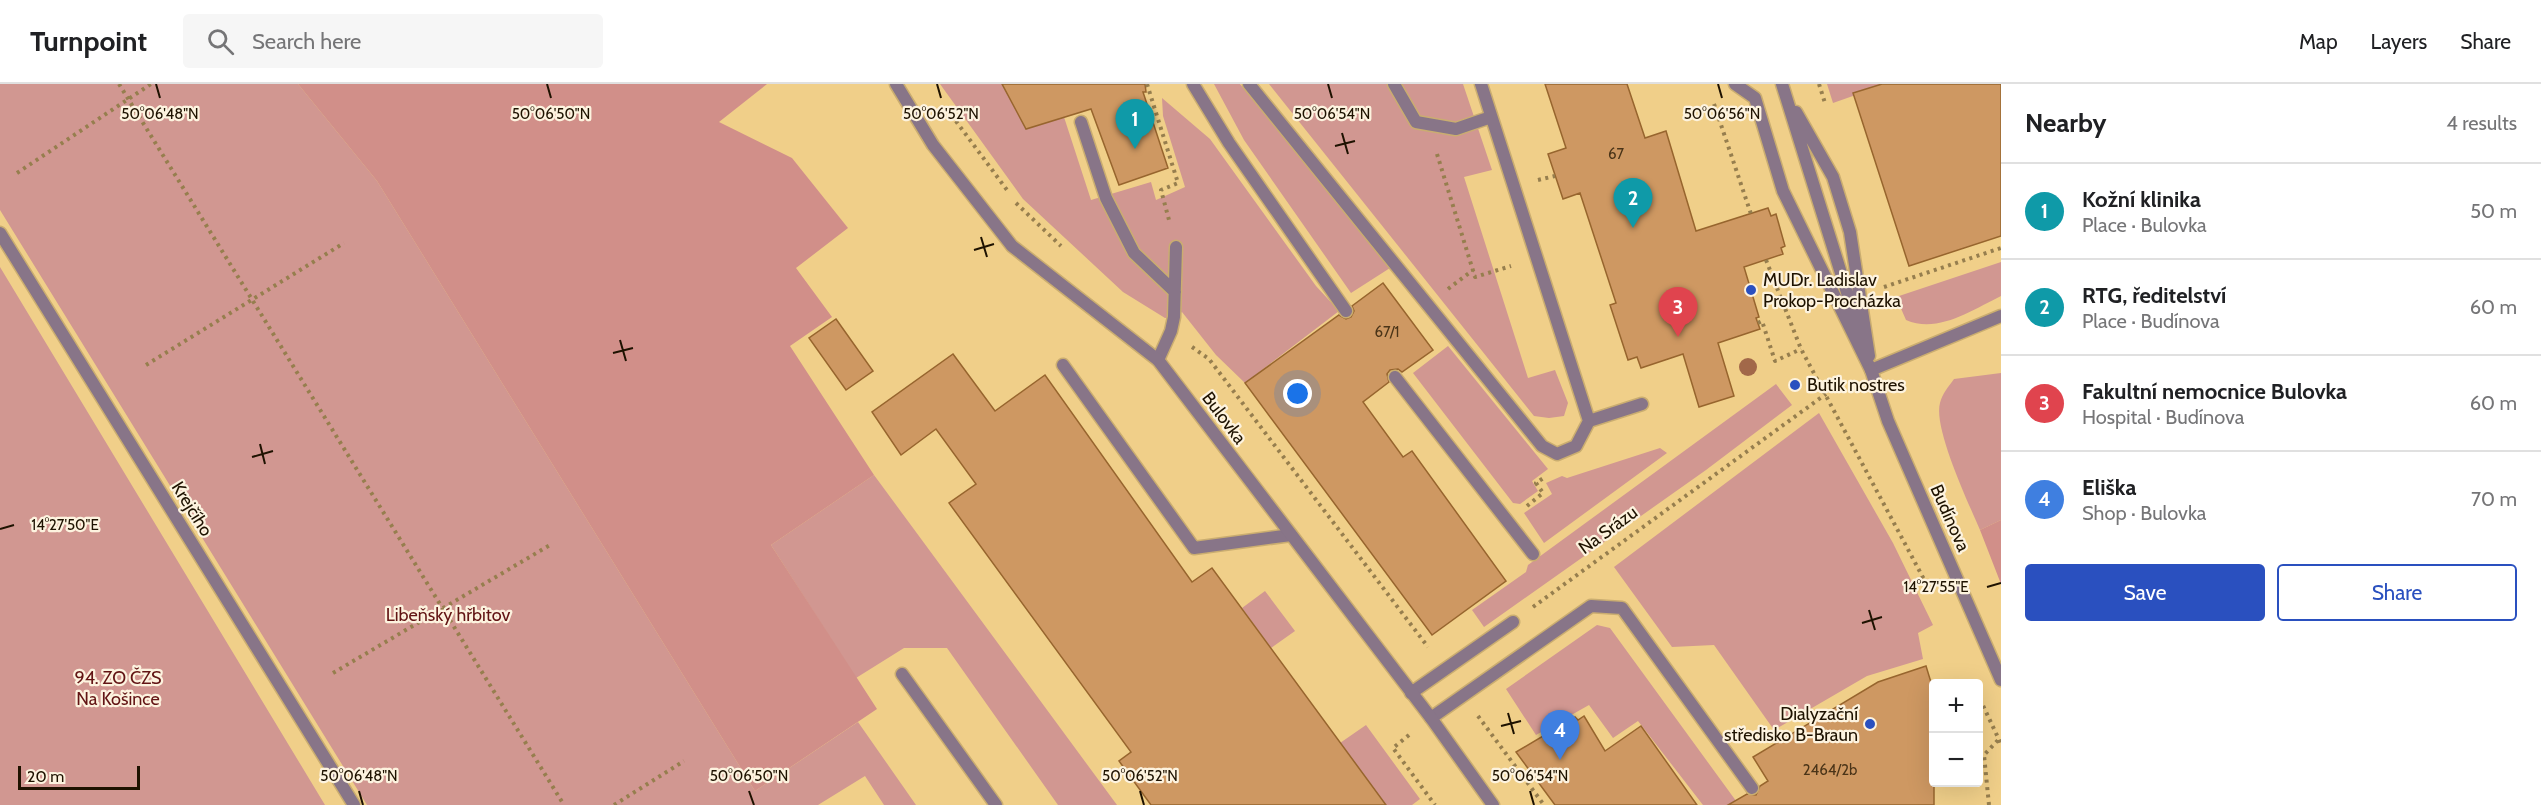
<!DOCTYPE html>
<html lang="en">
<head>
<meta charset="utf-8">
<style>
	body { margin:0; font-family:Cabin,sans-serif; background:#f6f6f6; color:#202124 }
	.controls { position:absolute; right:18px; bottom:18px; display:grid; overflow:hidden; border-radius:6px; box-shadow:0 6px 24px #0002 }
	.controls button { width:54px; height:54px; display:grid; place-items:center; padding:0; border:0; border-bottom:2px solid #e0e0e0; background:#fff; color:#202124; font:30px sans-serif }
	.scale { position:absolute; left:18px; bottom:15px; width:122px; box-sizing:border-box; padding-left:6px; border:3px solid #1e1200; border-top:0; font-size:16px; line-height:21px; white-space:nowrap; color:#1e1200; -webkit-text-stroke:4px #fdf3df; paint-order:stroke }
	.you { position:absolute; left:1298px; top:310px; width:21px; height:21px; margin:-15px; border:4px solid #fff; border-radius:50%; background:#1a73e8; box-shadow:0 0 0 9px #1a73e833 }
	.badge { display:grid; place-items:center; width:39px; height:39px; border-radius:50%; background:#2a50bf; color:#fff; font-size:20px; font-weight:700 }
	.pin { position:absolute; translate:-50% -50px; filter:drop-shadow(0 2px 3px #0008) }
	.pin::after { content:''; position:absolute; top:32px; width:21px; height:18px; background:inherit; clip-path:polygon(0 0,100% 0,50% 100%) }
	.list { margin:0; padding:0; list-style:none }
	h2 { display:flex; justify-content:space-between; align-items:center; height:78px; margin:0; padding:0 24px; font-size:26px }
	h2 small { font-size:20px; font-weight:400; color:#757577 }
	.list li { display:grid; grid-template-columns:39px 1fr auto; gap:18px; align-items:center; box-sizing:border-box; height:96px; padding:0 24px; border-top:2px solid #e0e0e0 }
	.list b { display:block; font-size:22px; white-space:nowrap }
	.list p { margin:0; font-size:20px; white-space:nowrap; color:#757577 }
	.list em { font-size:20px; font-style:normal; color:#757577 }
	.actions { display:flex; gap:12px; padding:18px 24px }
	.actions a { flex:1; padding:14px 0; border:2px solid #2a50bf; border-radius:6px; text-align:center; font-size:21px; color:#2a50bf }
	.actions .main { background:#2a50bf; color:#fff }
	.icon { flex:none; width:33px; height:33px; fill:none; stroke:currentColor; stroke-width:2; stroke-linecap:round; stroke-linejoin:round }
	.map { position:relative; flex:none; width:2001px; height:721px; overflow:hidden }
	header { display:flex; align-items:center; gap:36px; box-sizing:border-box; height:84px; padding:0 30px; background:#fff; border-bottom:2px solid #e0e0e0 }
	header strong { font-size:28px }
	nav { display:flex; gap:33px; margin-inline-start:auto; font-size:21px }
	.search { width:420px; height:54px; background:#f6f6f6; display:flex; align-items:center; gap:15px; box-sizing:border-box; padding:0 21px; border-radius:6px; color:#757577; font-size:22px }
	main { display:flex }
	aside { flex:1; background:#fff }
	.map>svg:first-child { display:block }
	.green { fill:#d19791 }
	.forest { fill:#d18f89 }
	.building { fill:#ce9862; stroke:#97652e; stroke-width:1.5 }
	.lines { fill:none; stroke-linecap:round; stroke-linejoin:round }
	.service-casing { stroke:#caad70; stroke-width:15 }
	.minor-casing { stroke:#caad70; stroke-width:15 }
	.path { stroke:#967e4e; stroke-width:4; stroke-dasharray:3 4.5; stroke-linecap:butt }
	.service { stroke:#887588; stroke-width:12 }
	.minor { stroke:#887588; stroke-width:12 }
	.tree { fill:#a26849 }
	.ticks { fill:none; stroke:#1e1200; stroke-width:2 }
	.poi-dot { fill:#2a50bf; stroke:#fdf3df; stroke-width:2 }
	.labels { text-anchor:middle; stroke-width:4.5; stroke-linejoin:round; paint-order:stroke }
	.number-label { font-size:15px; fill:#4a3418 }
	.poi-label { font-size:18px; fill:#1e1200; stroke:#fdf3df; text-anchor:start }
	.street-label { font-size:18px; fill:#1e1200; stroke:#fdf3df }
	.park-label { font-size:18px; fill:#621414; stroke:#fdf3df }
	.ticks-label { font-size:15px; text-anchor:middle; fill:#1e1200; stroke:#fdf3df; stroke-width:4.5; stroke-linejoin:round; paint-order:stroke }
</style>
</head>
<body>
<header>
<strong>Turnpoint</strong>
<div class="search"><svg class="icon" aria-label="search" viewBox="0 0 24 24"><circle cx="10" cy="10" r="6"/><path d="M15 15l6 6"/></svg>Search here</div>
<nav><a>Map</a><a>Layers</a><a>Share</a></nav>
</header>
<main>
<div class="map">
<svg width="2001" height="721" viewBox="0 0 2001 721">
	<rect width="100%" height="100%" fill="#f0cf89"/>
	<path class="green" d="M 0,0 L 298,0 L 377,97 L 755,707 L 858,638 L 916,721 L 884,721 L 865,692 L 818,721 L 367,721 L 0,126 Z
		M 940,0 L 1002,0 L 1026,45 L 1064,33 L 1091,116 L 1151,98 L 1156,116 L 1185,103 L 1163,32 L 1162,14 L 1210,55 L 1316,202 L 1339,227 L 1245,299 L 1216,271 L 1182,228 L 1174,233 L 1165,234 L 1123,208 L 1023,115 Z
		M 1214,0 L 1240,0 L 1390,184 L 1351,209 L 1244,56 Z
		M 1269,0 L 1463,0 L 1492,86 L 1464,93 L 1528,294 L 1555,286 L 1568,319 L 1564,332 L 1549,334 L 1534,332 Z
		M 1827,0 L 1887,0 L 1833,19 Z
		M 2001,178 L 2001,212 C 1972,226 1938,250 1906,236 L 1896,213 Z
		M 0,183 L 325,721 L 0,721 Z
		M 1448,262 L 1548,385 L 1532,397 L 1538,407 L 1520,420 L 1513,419 L 1413,289 Z
		M 2001,289 L 2001,436 L 1980,446 C 1969,420 1933,344 1940,319 C 1942,310 1949,302 1954,295 Z
		M 1776,300 L 1792,321 L 1706,386 L 1484,543 L 1472,526 L 1526,488 L 1528,481 Z
		M 1819,329 L 1893,459 L 1933,541 L 1918,549 L 1923,575 L 1867,592 L 1774,646 L 1714,561 L 1672,563 L 1614,483 Z
		M 1660,364 L 1667,369 L 1544,459 L 1524,429 L 1552,410 L 1546,399 L 1562,392 L 1567,394 Z
		M 874,391 L 1117,721 L 1058,721 L 947,564 L 904,564 L 856,594 L 771,461 Z
		M 1265,507 L 1295,547 L 1271,564 L 1242,524 Z
		M 1597,541 L 1610,544 L 1739,721 L 1703,721 L 1638,637 L 1613,654 L 1589,621 L 1536,651 L 1506,605 Z
		M 1366,641 L 1420,715 L 1412,721 L 1386,721 L 1340,659 Z"/>
	<path class="forest" d="M 298,0 L 767,0 L 719,38 L 792,74 L 848,144 L 796,184 L 832,233 L 790,262 L 874,391 L 771,461 L 877,625 L 755,707 L 377,97 Z
		M 2001,436 L 2001,500 L 1980,446 Z"/>
	<path class="building" d="M 1002,0 L 1145,0 L 1146,8 L 1143,8 L 1168,84 L 1119,101 L 1091,25 L 1026,45 Z
		M 1545,0 L 1627,0 L 1645,54 L 1666,47 L 1696,147 L 1768,124 L 1771,132 L 1776,130 L 1785,162 L 1781,164 L 1783,170 L 1744,183 L 1759,233 L 1756,234 L 1760,245 L 1718,259 L 1734,312 L 1699,323 L 1683,270 L 1641,284 L 1637,273 L 1628,276 L 1610,221 L 1616,219 L 1580,109 L 1563,115 L 1548,70 L 1566,64 Z
		M 1882,0 L 2001,0 L 2001,152 L 1909,182 L 1853,9 Z
		M 1383,199 L 1433,266 L 1402,288 L 1398,285 L 1390,286 L 1387,290 L 1389,298 L 1363,318 L 1403,373 L 1412,367 L 1506,497 L 1432,551 L 1245,299 L 1339,231 L 1346,235 L 1351,233 L 1354,227 L 1352,222 Z
		M 836,235 L 873,287 L 846,306 L 809,254 Z
		M 953,270 L 995,327 L 1045,291 L 1192,498 L 1212,484 L 1386,721 L 1151,721 L 1119,677 L 1131,668 L 949,419 L 976,400 L 936,345 L 901,371 L 872,328 Z
		M 1926,582 L 1934,608 L 1934,721 L 1728,721 L 1747,710 L 1756,711 L 1760,702 L 1768,697 L 1753,673 L 1878,598 Z
		M 1584,632 L 1605,667 L 1641,642 L 1697,721 L 1555,721 L 1516,668 L 1575,633 L 1578,636 Z"/>
	<g class="lines">
		<g class="service-casing">
			<path id="service" d="M 1193,0 L 1229,59 L 1346,227
				M 1249,0 L 1542,362 L 1557,370 L 1576,362 L 1589,337 L 1481,0
				M 1394,0 L 1416,38 L 1456,45 L 1491,33
				M 1735,0 L 1755,14 L 1783,107 L 1871,286
				M 1782,0 L 1860,250
				M 1796,28 L 1833,93 L 1850,148 L 1869,272
				M 1081,38 L 1106,114 L 1134,169 L 1175,208
				M 0,149 L 354,721
				M 1158,276 L 1171,247 L 1174,233 L 1176,163
				M 1063,281 L 1194,464 L 1291,451
				M 1871,286 L 2001,232
				M 1395,293 L 1533,470
				M 1589,337 L 1642,320
				M 902,590 L 996,721
				M 1411,609 L 1513,538
				M 1431,634 L 1591,522 L 1622,524 L 1752,704"/>
		</g>
		<g class="minor-casing">
			<path id="minor" d="M 896,0 L 933,61 L 1012,162 L 1158,276 L 1431,634 L 1493,721
				M 1871,286 L 1888,337 L 2001,596"/>
		</g>
		<path class="path" d="M 119,0 L 564,721
			M 1147,0 L 1178,99 L 1161,106 L 1169,136
			M 1819,0 L 1825,19
			M 1714,20 L 1751,130
			M 947,25 L 1007,106
			M 1437,70 L 1475,193 L 1511,182
			M 17,89 L 151,0
			M 1538,96 L 1555,92
			M 1016,119 L 1061,162
			M 1766,176 L 1801,265 L 1927,501
			M 1884,203 L 2001,164
			M 1448,205 L 1473,186
			M 1758,239 L 1762,237 L 1775,277 L 1801,265
			M 1192,263 L 1209,275 L 1428,563
			M 146,281 L 344,159
			M 1527,422 L 1543,409 L 1536,399 L 1545,393
			M 1533,523 L 1826,310
			M 333,589 L 550,461
			M 1980,615 L 2001,660
			M 1478,632 L 1544,721
			M 1409,651 L 1393,664 L 1435,721
			M 614,721 L 684,677
			M 1989,721 L 1984,671 L 2001,653"/>
		<use href="#service" class="service"/>
		<use href="#minor" class="minor"/>
	</g>
	<circle class="tree" cx="1748" cy="283" r="9"/>
	<path class="ticks" d="M 156,0 L 160,14M 547,0 L 551,14M 937,0 L 941,14M 1328,0 L 1332,14M 1718,0 L 1722,14M 1342,49 L 1348,70M 1335,62 L 1355,57M 981,153 L 987,173M 974,166 L 994,160M 620,256 L 626,277M 613,269 L 633,264M 260,360 L 265,380M 252,373 L 273,367M 0,445 L 14,441M 1987,503 L 2001,499M 1869,526 L 1875,546M 1862,539 L 1882,533M 1508,629 L 1514,650M 1501,642 L 1521,637M 359,707 L 363,721M 749,707 L 754,721M 1140,707 L 1144,721M 1530,707 L 1534,721"/>
	<g class="poi-dot">
		<circle cx="1751" cy="206" r="6"/>
		<circle cx="1795" cy="301" r="6"/>
		<circle cx="1870" cy="640" r="6"/>
	</g>
	<g class="labels">
		<g class="number-label">
			<text x="1616" y="75">67</text>
			<text x="1387" y="253">67/1</text>
			<text x="1830" y="691">2464/2b</text>
		</g>
		<g class="poi-label">
			<text x="1763" y="202">MUDr. Ladislav<tspan x="1763" dy="21">Prokop-Procházka</tspan></text>
			<text x="1807" y="307">Butik nostres</text>
			<text x="1858" y="636" text-anchor="end">Dialyzační<tspan x="1858" dy="21">středisko B-Braun</tspan></text>
		</g>
		<g class="street-label">
			<text transform="translate(1224 334) rotate(53)" y="6">Bulovka</text>
			<text transform="translate(192 425) rotate(58)" y="6">Krejčího</text>
			<text transform="translate(1950 434) rotate(66)" y="6">Budínova</text>
			<text transform="translate(1608 446) rotate(-36)" y="6">Na Srázu</text>
		</g>
		<g class="park-label">
			<text x="448" y="537">Libeňský hřbitov</text>
			<text x="118" y="600">94. ZO ČZS<tspan x="118" dy="21">Na Košince</tspan></text>
		</g>
	</g>
	<g class="ticks-label">
		<text x="160" y="35">50°06'48"N</text>
		<text x="551" y="35">50°06'50"N</text>
		<text x="941" y="35">50°06'52"N</text>
		<text x="1332" y="35">50°06'54"N</text>
		<text x="1722" y="35">50°06'56"N</text>
		<text x="65" y="446">14°27'50"E</text>
		<text x="1936" y="508">14°27'55"E</text>
		<text x="359" y="697">50°06'48"N</text>
		<text x="749" y="697">50°06'50"N</text>
		<text x="1140" y="697">50°06'52"N</text>
		<text x="1530" y="697">50°06'54"N</text>
	</g>
</svg>
<div class="controls">
<button>+</button>
<button>−</button>
</div>
<div class="scale">20 m</div>
<div class="you"></div>
<div class="pin badge" style="left:1135px;top:65px;background:#0f9aa8">1</div>
<div class="pin badge" style="left:1633px;top:144px;background:#0f9aa8">2</div>
<div class="pin badge" style="left:1678px;top:253px;background:#e0444e">3</div>
<div class="pin badge" style="left:1560px;top:676px;background:#3f7fe0">4</div>
</div>
<aside>
<h2>Nearby<small>4 results</small></h2>
<ul class="list">
<li><span class="badge" style="background:#0f9aa8">1</span><div><b>Kožní klinika</b><p>Place · Bulovka</p></div><em>50 m</em></li>
<li><span class="badge" style="background:#0f9aa8">2</span><div><b>RTG, ředitelství</b><p>Place · Budínova</p></div><em>60 m</em></li>
<li><span class="badge" style="background:#e0444e">3</span><div><b>Fakultní nemocnice Bulovka</b><p>Hospital · Budínova</p></div><em>60 m</em></li>
<li><span class="badge" style="background:#3f7fe0">4</span><div><b>Eliška</b><p>Shop · Bulovka</p></div><em>70 m</em></li>
</ul>
<div class="actions"><a class="main">Save</a><a>Share</a></div>
</aside>
</main>
</body>
</html>
